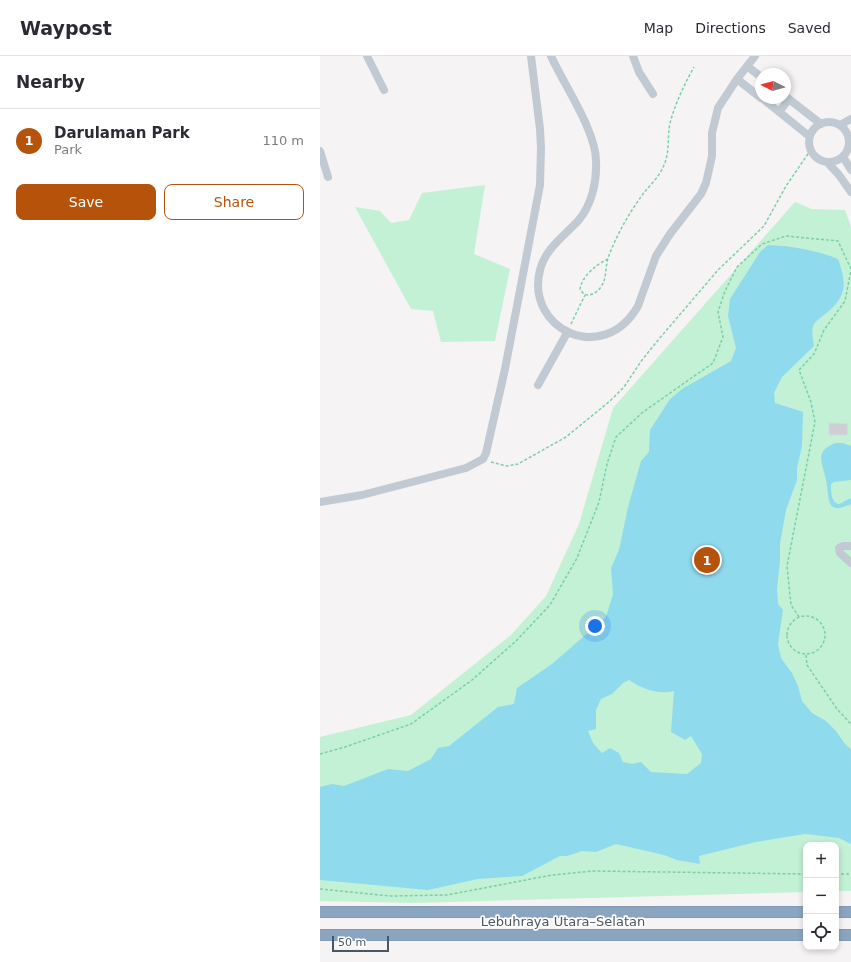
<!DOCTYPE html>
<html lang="en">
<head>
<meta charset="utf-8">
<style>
	body { margin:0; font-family:"DejaVu Sans",sans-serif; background:#f2f2f3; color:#2b2b33 }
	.controls { position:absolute; right:12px; bottom:12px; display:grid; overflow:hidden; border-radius:8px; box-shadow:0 2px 6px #0003 }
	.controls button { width:36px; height:36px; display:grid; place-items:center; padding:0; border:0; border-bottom:1px solid #e1e1e2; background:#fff; color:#2b2b33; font:20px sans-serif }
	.compass { position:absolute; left:435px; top:12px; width:36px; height:36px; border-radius:50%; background:#fff; box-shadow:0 2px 6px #0003; rotate:276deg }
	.scale { position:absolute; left:12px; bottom:10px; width:57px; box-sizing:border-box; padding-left:4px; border:2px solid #4a5661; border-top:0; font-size:11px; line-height:14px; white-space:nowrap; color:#4a5661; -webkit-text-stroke:3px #fff; paint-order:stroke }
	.you { position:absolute; left:275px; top:570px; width:14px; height:14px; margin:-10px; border:3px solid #fff; border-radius:50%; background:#1a73e8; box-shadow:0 0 0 6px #1a73e833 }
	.badge { display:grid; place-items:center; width:26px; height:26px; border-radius:50%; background:#b45309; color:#fff; font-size:13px; font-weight:700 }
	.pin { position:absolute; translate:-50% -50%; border:2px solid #fff; box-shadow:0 1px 4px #0006 }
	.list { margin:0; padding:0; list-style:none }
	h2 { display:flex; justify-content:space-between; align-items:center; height:52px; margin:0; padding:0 16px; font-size:17px }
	h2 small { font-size:13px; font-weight:400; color:#7c7c81 }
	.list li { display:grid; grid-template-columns:26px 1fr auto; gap:12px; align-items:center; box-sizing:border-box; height:64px; padding:0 16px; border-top:1px solid #e1e1e2 }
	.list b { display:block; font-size:15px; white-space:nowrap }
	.list p { margin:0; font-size:13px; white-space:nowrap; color:#7c7c81 }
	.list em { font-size:13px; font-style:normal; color:#7c7c81 }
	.actions { display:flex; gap:8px; padding:12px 16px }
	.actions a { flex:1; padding:9px 0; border:1px solid #b45309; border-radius:8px; text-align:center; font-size:14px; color:#b45309 }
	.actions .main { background:#b45309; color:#fff }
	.icon { flex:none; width:22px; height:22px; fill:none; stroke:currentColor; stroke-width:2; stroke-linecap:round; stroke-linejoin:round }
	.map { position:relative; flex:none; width:531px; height:906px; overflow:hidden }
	header { display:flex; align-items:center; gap:24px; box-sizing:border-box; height:56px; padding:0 20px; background:#fff; border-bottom:1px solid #e1e1e2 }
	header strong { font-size:19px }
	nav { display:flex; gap:22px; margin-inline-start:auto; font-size:14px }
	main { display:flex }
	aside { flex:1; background:#fff }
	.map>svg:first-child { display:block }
	.green { fill:#c3f1d5 }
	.water { fill:#90daee; fill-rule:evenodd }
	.building { fill:#cdcfd5; stroke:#d7d9de }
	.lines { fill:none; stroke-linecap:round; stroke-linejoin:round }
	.highway-casing { stroke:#7690ad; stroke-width:12 }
	.path { stroke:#7ad0a6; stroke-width:1.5; stroke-dasharray:3 2; stroke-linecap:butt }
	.minor { stroke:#c1cad2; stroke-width:8 }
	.highway { stroke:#8ba5c1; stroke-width:11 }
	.labels { text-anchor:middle; stroke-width:3.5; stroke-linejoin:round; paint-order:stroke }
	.street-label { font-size:13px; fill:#4a5661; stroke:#fff }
</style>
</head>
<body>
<header>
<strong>Waypost</strong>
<nav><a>Map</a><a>Directions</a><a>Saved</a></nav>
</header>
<main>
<aside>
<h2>Nearby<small></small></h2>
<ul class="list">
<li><span class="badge">1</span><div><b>Darulaman Park</b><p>Park</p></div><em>110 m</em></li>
</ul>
<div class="actions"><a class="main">Save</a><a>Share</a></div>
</aside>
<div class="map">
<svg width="531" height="906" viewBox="0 0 531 906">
	<rect width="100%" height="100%" fill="#f5f3f3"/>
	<path class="green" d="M 165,129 L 154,198 L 190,213 L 175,285 L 121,286 L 113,255 L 91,253 L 35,151 L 60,155 L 71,167 L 89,164 L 102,137 Z
		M 475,146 L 492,153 L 525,154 L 531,171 L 531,835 L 516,835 L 516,789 L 486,789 L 486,836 L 94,847 L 0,845 L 0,681 L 91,659 L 191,579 L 226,540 L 259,468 L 293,352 Z"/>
	<path class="water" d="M 448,189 C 471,190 496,194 518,203 C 526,226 528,238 508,256 C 504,259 497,264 494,268 C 491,274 493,283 494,290 L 462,321 L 454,337 L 455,347 L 483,356 L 482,390 L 477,412 L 477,424 L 466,454 L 460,488 L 460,505 L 457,533 L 458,548 L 463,554 L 458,588 L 461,602 L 472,617 L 478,630 L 482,645 L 492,657 L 506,665 L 516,675 L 525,688 L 531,693 L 531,788 L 519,782 L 485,778 L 436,786 L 379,800 L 380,808 L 357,804 L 344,799 L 296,788 L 276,796 L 262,795 L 247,800 L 240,800 L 202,820 L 158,823 L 108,834 L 0,824 L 0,731 L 12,728 L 24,730 L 68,713 L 88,715 L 111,703 L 118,692 L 129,690 L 178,651 L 194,648 L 197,632 L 232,608 L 286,561 L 293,538 L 291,512 L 299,494 L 308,451 L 321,405 L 329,396 L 330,374 L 350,343 L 362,333 L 411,305 L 416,292 L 408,260 L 410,243 L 440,196 ZM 309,624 C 323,633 337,639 354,635 L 351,676 L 365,684 L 371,680 L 382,698 L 381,707 L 367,718 L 331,716 L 321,706 L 312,708 L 303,706 L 299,697 L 290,692 L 282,697 L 273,687 L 268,675 L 276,673 L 276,654 L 281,643 L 292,638 L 303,627 Z
		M 515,387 L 523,387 L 531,390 L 531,424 L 514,426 L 511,428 C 511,433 511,448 519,448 C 523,447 527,443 531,442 L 531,448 C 504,461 510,440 506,424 C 503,407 493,396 515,387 Z"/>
	<path class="building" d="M 509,367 L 528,368 L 527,379 L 509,379 Z"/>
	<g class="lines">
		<g class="highway-casing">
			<path id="highway" d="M 0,856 L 486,856
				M 516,856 L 531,856
				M 0,879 L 486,879
				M 516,879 L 531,879"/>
		</g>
		<path class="path" d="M 288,203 C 277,208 262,220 260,233 C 265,243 275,239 281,231 C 287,222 285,212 288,202 C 296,180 309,157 323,138 C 330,129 340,120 344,109 C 350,96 347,81 350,67 C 355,48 364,29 374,11
			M 251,268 L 265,239
			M 171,406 L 187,410 L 198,408 L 246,381 L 290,345 L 304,331 L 322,304 L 339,283 L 398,214 L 444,170 L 466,130 L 490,95
			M467 579a19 19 0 1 1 38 0a19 19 0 1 1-38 0Z
			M 479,561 L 471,549 L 467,510 L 495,366 L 491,346 L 479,314 L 494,298 L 504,274 L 525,245 L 531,214
			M 486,599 L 487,609 L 517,653 L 531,668
			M 0,698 L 25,691 L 91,668 L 152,624 L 196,585 L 230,549 L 257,502 L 279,446 L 287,408 L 296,381 L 323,356 L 393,307 L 403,281 L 398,256 L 405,235 L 417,211 L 442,188 L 466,180 L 518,185 L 531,213
			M 516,818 L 531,818
			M 0,833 L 71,840 L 127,839 L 232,819 L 273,815 L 486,818"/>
		<path class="minor" d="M 47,0 L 64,34
			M 231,0 C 244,29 276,75 276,105 C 277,125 272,149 258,165 C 244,180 225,193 220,214 C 205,273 283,311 318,250 L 336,200 L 350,178 L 381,138 L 386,127 L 392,100 L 392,77 L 398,52 L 417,23 L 435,0
			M 313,0 L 319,16 L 333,38
			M 427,10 L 441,21
			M 417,23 L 441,42
			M 465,40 L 501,68
			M 442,42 L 489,80
			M 459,56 L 469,43
			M489 86a20 20 0 1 1 40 0a20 20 0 1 1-40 0Z
			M 520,69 L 531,63
			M 0,95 L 8,121
			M 523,101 L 531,114
			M 508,107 L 519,119 L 531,136
			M 218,329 L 247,277
			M 0,446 L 42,439 L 146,412 L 163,403 L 166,397 L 185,313 L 220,129 L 221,92 L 220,73 L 211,0
			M 531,490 L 523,490 L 519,492 L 520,497 L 531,507"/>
		<use href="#highway" class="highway"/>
	</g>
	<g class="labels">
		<g class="street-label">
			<text x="243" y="870">Lebuhraya Utara–Selatan</text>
		</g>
	</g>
</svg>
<div class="controls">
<button>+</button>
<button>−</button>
<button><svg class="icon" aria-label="locate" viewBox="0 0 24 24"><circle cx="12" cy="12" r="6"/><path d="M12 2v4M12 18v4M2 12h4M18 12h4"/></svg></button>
</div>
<svg class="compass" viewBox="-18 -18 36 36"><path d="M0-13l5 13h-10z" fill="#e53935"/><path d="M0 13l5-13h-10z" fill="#7c7c81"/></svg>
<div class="scale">50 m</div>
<div class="you"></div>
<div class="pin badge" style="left:387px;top:504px">1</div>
</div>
</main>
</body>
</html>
